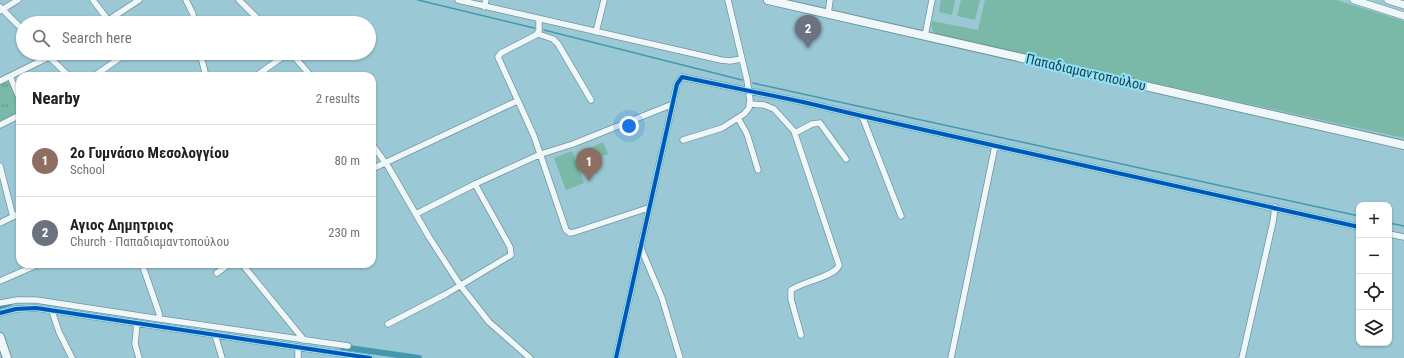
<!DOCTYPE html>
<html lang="en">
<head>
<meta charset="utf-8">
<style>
	body { margin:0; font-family:"Roboto Condensed",sans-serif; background:#f2f2f2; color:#202124 }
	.controls { position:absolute; right:12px; bottom:12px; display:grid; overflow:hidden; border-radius:8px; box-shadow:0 1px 3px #0004 }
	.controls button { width:36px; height:36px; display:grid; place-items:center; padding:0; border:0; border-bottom:1px solid #e0e0e0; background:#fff; color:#202124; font:20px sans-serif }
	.you { position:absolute; left:629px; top:126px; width:14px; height:14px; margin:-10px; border:3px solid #fff; border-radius:50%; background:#1a73e8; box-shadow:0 0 0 6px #1a73e833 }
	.badge { display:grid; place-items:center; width:26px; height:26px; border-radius:50%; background:#0f766e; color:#fff; font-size:13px; font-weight:700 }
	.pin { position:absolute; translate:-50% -33px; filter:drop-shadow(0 1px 2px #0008) }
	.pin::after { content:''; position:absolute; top:21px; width:14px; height:12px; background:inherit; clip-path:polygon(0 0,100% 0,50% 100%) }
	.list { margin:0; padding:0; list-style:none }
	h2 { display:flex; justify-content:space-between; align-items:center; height:52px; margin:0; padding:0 16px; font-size:17px }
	h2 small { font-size:13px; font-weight:400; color:#757577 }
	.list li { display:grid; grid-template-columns:26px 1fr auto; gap:12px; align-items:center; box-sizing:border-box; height:72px; padding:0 16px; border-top:1px solid #e0e0e0 }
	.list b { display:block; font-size:15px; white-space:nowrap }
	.list p { margin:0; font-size:13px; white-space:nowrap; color:#757577 }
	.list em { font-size:13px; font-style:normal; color:#757577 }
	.icon { flex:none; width:22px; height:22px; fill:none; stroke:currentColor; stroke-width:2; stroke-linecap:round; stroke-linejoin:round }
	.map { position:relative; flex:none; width:1404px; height:358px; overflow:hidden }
	.search { position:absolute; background:#fff; box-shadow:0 1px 3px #0004; left:16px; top:16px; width:360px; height:44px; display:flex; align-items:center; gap:10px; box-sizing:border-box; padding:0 14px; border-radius:22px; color:#757577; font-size:15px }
	.panel { position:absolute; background:#fff; box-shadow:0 1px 3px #0004; left:16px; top:72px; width:360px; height:196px; border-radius:12px }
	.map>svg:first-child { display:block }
	.grass { fill:#7ab9a7 }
	.park { fill:url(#park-tufts) }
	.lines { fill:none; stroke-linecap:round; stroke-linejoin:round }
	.stream { stroke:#4398ad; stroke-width:1.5 }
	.canal { stroke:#4398ad; stroke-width:6 }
	.minor-casing { stroke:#70959f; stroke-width:7 }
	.tertiary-casing { stroke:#70959f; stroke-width:8 }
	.secondary-casing { stroke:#70959f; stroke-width:10 }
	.minor { stroke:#f0f7f9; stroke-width:5.5 }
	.tertiary { stroke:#f0f7f9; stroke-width:7 }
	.secondary { stroke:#f0f7f9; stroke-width:8 }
	.cycleway-casing { stroke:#8fe2fa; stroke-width:6 }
	.cycleway { stroke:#0057b8; stroke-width:4 }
	.labels { text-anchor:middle; stroke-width:4; stroke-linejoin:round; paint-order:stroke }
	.street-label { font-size:14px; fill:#1b3e48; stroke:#8fe2fa }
</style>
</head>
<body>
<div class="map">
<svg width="1404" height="358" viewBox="0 0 1404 358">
	<defs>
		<pattern id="park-tufts" width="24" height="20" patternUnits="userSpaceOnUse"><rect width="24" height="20" fill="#7ab9a7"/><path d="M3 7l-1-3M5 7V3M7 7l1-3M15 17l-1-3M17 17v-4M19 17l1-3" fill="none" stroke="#63988a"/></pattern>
	</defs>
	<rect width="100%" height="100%" fill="#9ac8d4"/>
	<path class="grass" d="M 941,0 L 955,0 L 952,15 L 939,12 Z
		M 961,0 L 980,0 L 975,20 L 957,16 Z
		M 985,0 L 1336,0 L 1404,21 L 1404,138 L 935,35 L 931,26 L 932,21 L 978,30 Z
		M 603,142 L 608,154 L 587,162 L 583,151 Z
		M 572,151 L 584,183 L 566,190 L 554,158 Z"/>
	<path class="park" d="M 11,80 L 20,101 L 20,112 L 0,122 L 0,85 Z"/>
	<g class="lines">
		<path class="stream" d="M 418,0 L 534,28
			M 544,30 L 742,80
			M 753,83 L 1359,216
			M 1389,223 L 1404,226"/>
		<path class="canal" d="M 0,306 L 10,303
			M 342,347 L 419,358"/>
		<g class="minor-casing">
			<path id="minor" d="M 93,0 L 108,20
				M 186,0 L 193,14 L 194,23
				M 239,0 L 262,23
				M 458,0 L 721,60 L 730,61 L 741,59
				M 0,7 L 23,30
				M 484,7 L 486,0
				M 0,11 L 18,0
				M 828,14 L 830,0
				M 539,20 L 539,31 L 536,35 L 501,53 L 498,57 L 534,136 L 566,230 L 570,233 L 575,232 L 648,208
				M 104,23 L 139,0
				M 596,32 L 604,0
				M 538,34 L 553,39 L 558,44 L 591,100
				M 925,36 L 932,0
				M 45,53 L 69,76
				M 200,53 L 206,76
				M 291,53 L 311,76
				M 10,76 L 20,100
				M 94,76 L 127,53
				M 256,76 L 288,53
				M 0,81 L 57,53
				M 749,104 L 764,105 L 774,109 L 794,131 L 839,265 C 837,276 801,282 791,290 L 791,299 L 801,335
				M 862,116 L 901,216
				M 738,118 L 747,134 L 758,170
				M 0,125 L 20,115
				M 795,133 L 812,124 L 820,123 L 846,159
				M 683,140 L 722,128 L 744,114 L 749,108 L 750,100 L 747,80 L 728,0
				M 372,144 L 389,168 L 429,237 L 460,285 L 489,322 L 530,358
				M 0,166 L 13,217
				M 372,169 L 517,101
				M 416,214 L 475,184 L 541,154 L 573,144 L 673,104
				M 0,223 L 20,213
				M 1389,234 L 1404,237
				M 640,246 L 662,298 L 680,358
				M 242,264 L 304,340
				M 217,273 L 229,264
				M 0,281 L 39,264
				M 0,303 L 17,300 L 36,300 L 160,319 L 159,313 L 142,264
				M 52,311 L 59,332 L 72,358
				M 0,313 L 16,309 L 36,308 L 370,358
				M 160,319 L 348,346
				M 137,323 L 135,344 L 139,358
				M 388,324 L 446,294 L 511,255 L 510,247 L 475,184
				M 215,335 L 222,358
				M 298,358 L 298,347
				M 616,358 L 677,84 L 682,77 L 803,102 L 862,116 L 1359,227
				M 951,358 L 995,146
				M 1242,358 L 1273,222 L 1275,207"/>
		</g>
		<g class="tertiary-casing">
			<path id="tertiary" d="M 1354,0 L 1404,16
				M 1388,0 L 1404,5"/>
		</g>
		<g class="secondary-casing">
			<path id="secondary" d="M 768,0 L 1404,145
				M 0,337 L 7,358"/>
		</g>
		<use href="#minor" class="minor"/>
		<use href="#tertiary" class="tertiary"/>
		<use href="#secondary" class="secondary"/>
		<g class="cycleway-casing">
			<path id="cycleway" d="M 0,313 L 16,309 L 36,308 L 370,358
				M 616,358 L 677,84 L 682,77 L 803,102 L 862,116 L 1359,227"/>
		</g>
		<use href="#cycleway" class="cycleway"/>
	</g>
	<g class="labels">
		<g class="street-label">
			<text transform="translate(1086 72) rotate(13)" y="5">Παπαδιαμαντοπούλου</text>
		</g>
	</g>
</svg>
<div class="controls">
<button>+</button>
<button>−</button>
<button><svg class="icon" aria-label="locate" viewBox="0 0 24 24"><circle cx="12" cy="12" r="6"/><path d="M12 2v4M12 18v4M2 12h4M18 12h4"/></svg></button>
<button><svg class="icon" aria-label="layers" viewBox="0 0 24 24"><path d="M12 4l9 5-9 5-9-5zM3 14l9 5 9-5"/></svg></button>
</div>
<div class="you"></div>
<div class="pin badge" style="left:589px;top:181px;background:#8d6e63">1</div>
<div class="pin badge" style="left:808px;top:48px;background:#6b7280">2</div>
<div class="search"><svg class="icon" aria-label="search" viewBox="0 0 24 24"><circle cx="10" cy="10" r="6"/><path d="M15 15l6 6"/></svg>Search here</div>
<section class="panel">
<h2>Nearby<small>2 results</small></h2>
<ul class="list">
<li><span class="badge" style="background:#8d6e63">1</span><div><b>2ο Γυμνάσιο Μεσολογγίου</b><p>School</p></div><em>80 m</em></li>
<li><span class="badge" style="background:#6b7280">2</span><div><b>Αγιος Δημητριος</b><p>Church · Παπαδιαμαντοπούλου</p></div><em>230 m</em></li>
</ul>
</section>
</div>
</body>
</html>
